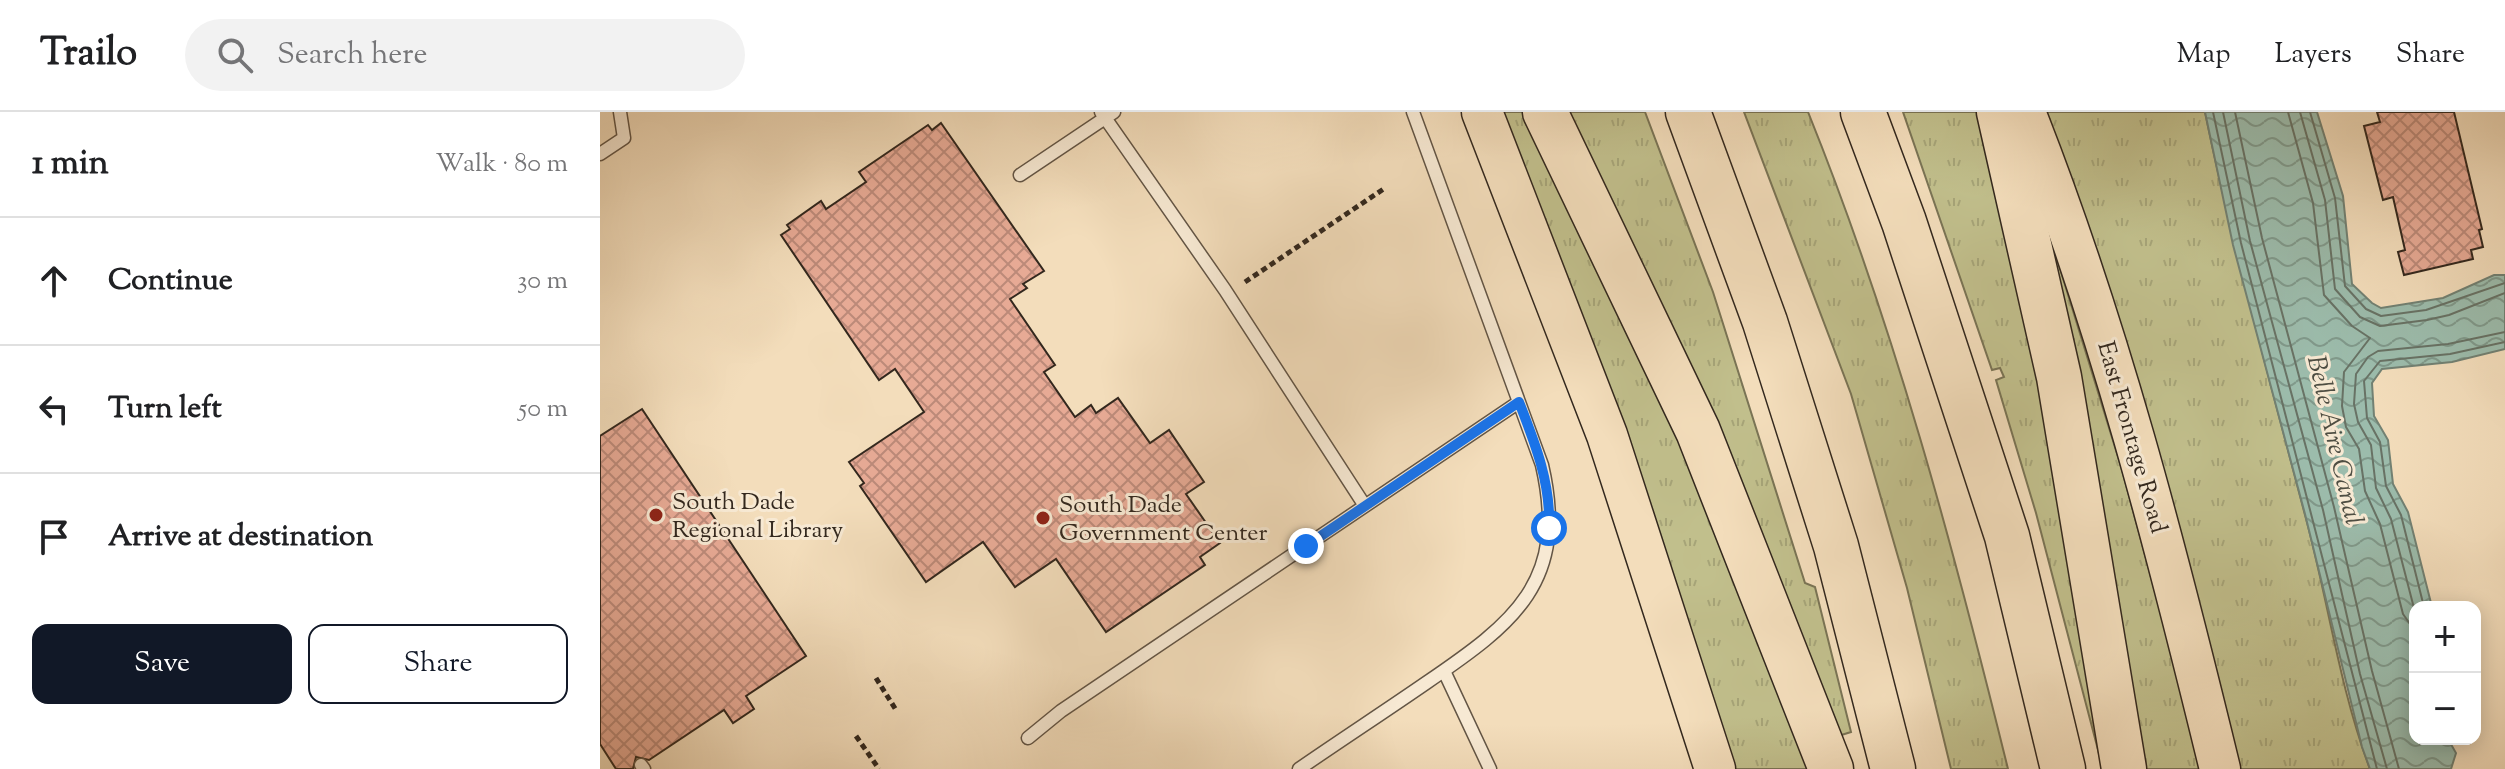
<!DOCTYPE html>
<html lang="en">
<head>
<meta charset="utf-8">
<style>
	body { margin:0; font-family:"Sorts Mill Goudy",serif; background:#f2f2f2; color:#202124 }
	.controls { position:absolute; right:24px; bottom:24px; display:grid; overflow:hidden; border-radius:16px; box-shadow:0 4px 20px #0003 }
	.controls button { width:72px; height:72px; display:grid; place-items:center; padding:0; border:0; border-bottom:2px solid #e0e0e0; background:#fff; color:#202124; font:40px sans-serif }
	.stop { position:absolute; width:24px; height:24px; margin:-18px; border:6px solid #1a73e8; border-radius:50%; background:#fff }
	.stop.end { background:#1a73e8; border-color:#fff; box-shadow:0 2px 8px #0008 }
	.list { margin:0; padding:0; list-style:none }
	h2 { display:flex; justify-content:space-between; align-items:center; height:104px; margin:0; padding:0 32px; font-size:34px }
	h2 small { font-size:26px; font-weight:400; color:#757577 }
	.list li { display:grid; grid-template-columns:52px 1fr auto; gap:24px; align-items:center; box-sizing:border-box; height:128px; padding:0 32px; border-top:2px solid #e0e0e0 }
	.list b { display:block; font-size:30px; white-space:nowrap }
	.list em { font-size:26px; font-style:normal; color:#757577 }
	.actions { display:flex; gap:16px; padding:24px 32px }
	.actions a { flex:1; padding:18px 0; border:2px solid #111827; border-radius:16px; text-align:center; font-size:28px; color:#111827 }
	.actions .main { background:#111827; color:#fff }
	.icon { flex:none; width:44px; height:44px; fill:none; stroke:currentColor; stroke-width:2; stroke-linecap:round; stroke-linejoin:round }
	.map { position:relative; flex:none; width:1905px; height:657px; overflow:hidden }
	header { display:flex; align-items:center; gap:48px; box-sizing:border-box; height:112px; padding:0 40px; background:#fff; border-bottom:2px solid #e0e0e0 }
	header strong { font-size:38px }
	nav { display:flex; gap:44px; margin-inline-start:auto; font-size:28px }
	.search { width:560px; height:72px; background:#f2f2f2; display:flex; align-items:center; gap:20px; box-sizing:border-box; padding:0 28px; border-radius:44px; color:#757577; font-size:30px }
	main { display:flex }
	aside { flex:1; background:#fff }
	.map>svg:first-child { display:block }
	.grass { fill:url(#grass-tufts); stroke:#7a7455; stroke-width:2 }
	.water { fill:url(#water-waves); stroke:#728173; stroke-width:2 }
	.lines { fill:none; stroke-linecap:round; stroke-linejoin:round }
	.shore { stroke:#687265; stroke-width:2 }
	.building { fill:url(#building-cross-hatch); stroke:#33281e; stroke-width:2 }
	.lane-casing { stroke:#635545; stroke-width:15 }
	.primary-casing { stroke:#33281e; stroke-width:43 }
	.highway-casing { stroke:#33281e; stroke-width:47 }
	.path { stroke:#33281e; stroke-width:5; stroke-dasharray:6 4; stroke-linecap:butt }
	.lane { stroke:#f7e9d3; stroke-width:12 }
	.primary { stroke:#f3ddbb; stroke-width:40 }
	.highway { stroke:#f3ddbb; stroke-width:44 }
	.route { stroke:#1a73e8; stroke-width:10 }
	.poi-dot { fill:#8f2418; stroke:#f7e9d3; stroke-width:3 }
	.labels { text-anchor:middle; stroke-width:6; stroke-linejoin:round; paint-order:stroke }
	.street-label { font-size:24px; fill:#33281e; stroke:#f7e9d3 }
	.poi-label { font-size:24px; fill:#33281e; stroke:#f7e9d3; text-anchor:start }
	.water-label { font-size:26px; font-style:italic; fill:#4d4d42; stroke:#f7e9d3 }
</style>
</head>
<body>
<header>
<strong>Trailo</strong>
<div class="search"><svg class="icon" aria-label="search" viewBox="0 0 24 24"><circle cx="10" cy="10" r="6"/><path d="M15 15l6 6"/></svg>Search here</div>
<nav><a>Map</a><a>Layers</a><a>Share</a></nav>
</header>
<main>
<aside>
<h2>1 min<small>Walk · 80 m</small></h2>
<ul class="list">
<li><svg class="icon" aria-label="ahead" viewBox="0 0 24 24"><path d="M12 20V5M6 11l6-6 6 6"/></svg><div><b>Continue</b></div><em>30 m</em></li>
<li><svg class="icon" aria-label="left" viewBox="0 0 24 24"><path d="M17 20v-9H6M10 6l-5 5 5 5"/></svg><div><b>Turn left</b></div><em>50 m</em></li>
<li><svg class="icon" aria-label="arrive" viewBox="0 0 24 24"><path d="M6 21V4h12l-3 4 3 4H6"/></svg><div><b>Arrive at destination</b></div></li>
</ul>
<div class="actions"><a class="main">Save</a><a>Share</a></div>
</aside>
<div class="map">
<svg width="1905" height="657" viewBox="0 0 1905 657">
	<defs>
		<pattern id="grass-tufts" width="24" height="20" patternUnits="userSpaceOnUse" patternTransform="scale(2)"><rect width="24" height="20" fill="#c1bf8c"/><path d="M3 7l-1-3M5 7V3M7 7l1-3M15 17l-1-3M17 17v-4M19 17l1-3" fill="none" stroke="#a6a478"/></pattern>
		<pattern id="water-waves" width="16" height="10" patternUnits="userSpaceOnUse" patternTransform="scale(2)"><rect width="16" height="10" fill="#9cbcac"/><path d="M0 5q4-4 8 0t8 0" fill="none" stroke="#80998b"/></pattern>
		<pattern id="building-cross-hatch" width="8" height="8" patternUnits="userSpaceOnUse" patternTransform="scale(2)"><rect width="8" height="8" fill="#e7aa95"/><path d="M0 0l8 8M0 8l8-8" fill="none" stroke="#bc8a79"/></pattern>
	</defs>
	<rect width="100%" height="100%" fill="#f3ddbb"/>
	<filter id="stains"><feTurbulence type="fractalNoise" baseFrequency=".0025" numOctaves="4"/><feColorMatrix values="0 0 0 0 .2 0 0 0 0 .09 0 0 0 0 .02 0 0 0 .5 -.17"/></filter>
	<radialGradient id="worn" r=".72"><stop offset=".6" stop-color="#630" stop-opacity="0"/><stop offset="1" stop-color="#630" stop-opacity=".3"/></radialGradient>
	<path class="grass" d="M 903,0 L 929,0 L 1066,297 L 1212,657 L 1131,657 Z
		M 959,0 L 1045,0 L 1113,180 L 1205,471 L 1215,475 L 1251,620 L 1235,625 Z
		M 1144,0 L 1208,0 C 1294,213 1353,434 1408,657 L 1351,657 L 1307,476 L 1251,282 Z
		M 1303,0 L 1382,0 L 1407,88 L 1503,657 L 1436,401 L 1396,268 L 1404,265 L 1400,256 L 1392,258 Z
		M 1444,0 L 1605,0 C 1633,136 1670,269 1705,403 C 1728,487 1739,575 1770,657 L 1639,657 Z
		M 1450,124 L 1522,358 L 1603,657 L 1540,657 Z"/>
	<path class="water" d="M 1605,0 L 1717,0 L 1743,84 L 1752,172 L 1772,191 L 1781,196 L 1843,186 L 1894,163 L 1905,163 L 1905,237 L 1852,250 L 1782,257 L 1772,271 L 1774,304 L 1788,328 L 1793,372 L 1808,400 L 1832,495 L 1815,495 L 1815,627 L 1848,627 L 1856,641 L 1851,657 L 1770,657 L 1762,635 L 1705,402 L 1633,133 Z"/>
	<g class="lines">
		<path class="shore" d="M 1613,0 L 1641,131 L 1777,657
			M 1623,0 L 1650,129 L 1723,398 L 1760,562 L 1787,657
			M 1635,0 L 1662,126 L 1734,395 L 1772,559 L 1799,657
			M 1688,0 L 1713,91 L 1724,183 L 1752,214 L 1770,226 L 1744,260 L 1742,294 L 1746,315 L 1759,337 L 1765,379 L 1780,412 L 1803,502 L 1815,519
			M 1700,0 L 1725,88 L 1735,177 L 1760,205 L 1780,214 L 1827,208 L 1849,203 L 1905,181
			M 1710,0 L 1735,86 L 1745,174 L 1766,197 L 1781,204 L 1826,198 L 1905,171
			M 1824,495 L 1801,403 L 1786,374 L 1780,330 L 1767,306 L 1764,269 L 1780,249 L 1850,242 L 1905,230
			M 1815,500 L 1791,407 L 1776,376 L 1771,333 L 1758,310 L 1754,292 L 1756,262 L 1768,245 L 1778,239 L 1848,232 L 1905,220"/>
	</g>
	<path class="building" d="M 1777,0 L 1854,0 L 1882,117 L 1879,118 L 1883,135 L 1871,138 L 1873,147 L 1804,163 L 1798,140 L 1805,138 L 1793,85 L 1783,88 L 1764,14 L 1780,10 Z
		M 341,11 L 444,159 L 423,172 L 427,176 L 410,187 L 455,253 L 444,260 L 475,305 L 491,293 L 496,301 L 518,286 L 550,331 L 569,318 L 604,370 L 586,382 L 620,431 L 600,445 L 605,453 L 506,520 L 456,447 L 415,475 L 383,430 L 326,470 L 260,374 L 264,371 L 249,350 L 324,300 L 295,257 L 279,268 L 181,123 L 190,117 L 187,113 L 221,89 L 226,97 L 266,70 L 259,60 L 328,13 L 332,18 Z
		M 42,297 L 206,544 L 146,584 L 154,597 L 133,611 L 124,598 L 49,648 L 36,645 L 33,657 L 16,657 L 0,632 L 0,324 Z"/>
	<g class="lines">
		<g class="lane-casing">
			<path id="lane" d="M 501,0 L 625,178 L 765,394
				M 0,42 L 24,26 L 20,0
				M 420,63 L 514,0
				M 844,559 L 890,657
				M 428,626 L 461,599 L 919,290
				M 41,653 L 44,657
				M 699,657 C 741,628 784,600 826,571 C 914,511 969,470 942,353 L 813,0"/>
		</g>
		<g class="primary-casing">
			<path id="primary" d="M 882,0 L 1007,323 L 1115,657
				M 1425,0 C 1509,213 1566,435 1620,657"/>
		</g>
		<g class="highway-casing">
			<path id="highway" d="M 945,0 L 1098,319 L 1231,657
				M 1088,0 L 1165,210 L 1236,434 L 1293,657
				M 1263,0 L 1304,110 L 1407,424 L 1463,657
				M 1399,0 L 1459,265 L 1524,657"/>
		</g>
		<path class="path" d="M 645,170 L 785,76
			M 276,566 L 296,598
			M 256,624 L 279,657"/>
		<use href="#lane" class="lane"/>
		<use href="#primary" class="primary"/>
		<use href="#highway" class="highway"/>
	</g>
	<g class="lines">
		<path class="route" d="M 706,434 L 919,290 C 935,331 951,371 949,416"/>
	</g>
	<g class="poi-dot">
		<circle cx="56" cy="403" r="8"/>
		<circle cx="443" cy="406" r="8"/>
	</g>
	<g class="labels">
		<g class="street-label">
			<text transform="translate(1533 325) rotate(74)" y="8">East Frontage Road</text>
		</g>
		<g class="poi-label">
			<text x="72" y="397">South Dade<tspan x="72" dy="28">Regional Library</tspan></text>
			<text x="459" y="400">South Dade<tspan x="459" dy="28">Government Center</tspan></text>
		</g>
		<g class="water-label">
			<text transform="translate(1736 328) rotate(77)" y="9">Belle Aire Canal</text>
		</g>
	</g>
	<rect width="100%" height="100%" filter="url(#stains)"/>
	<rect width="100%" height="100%" fill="url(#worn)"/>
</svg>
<div class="controls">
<button>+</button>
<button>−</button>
</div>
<div class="stop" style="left:949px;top:416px"></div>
<div class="stop end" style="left:706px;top:434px"></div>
</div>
</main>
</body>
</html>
